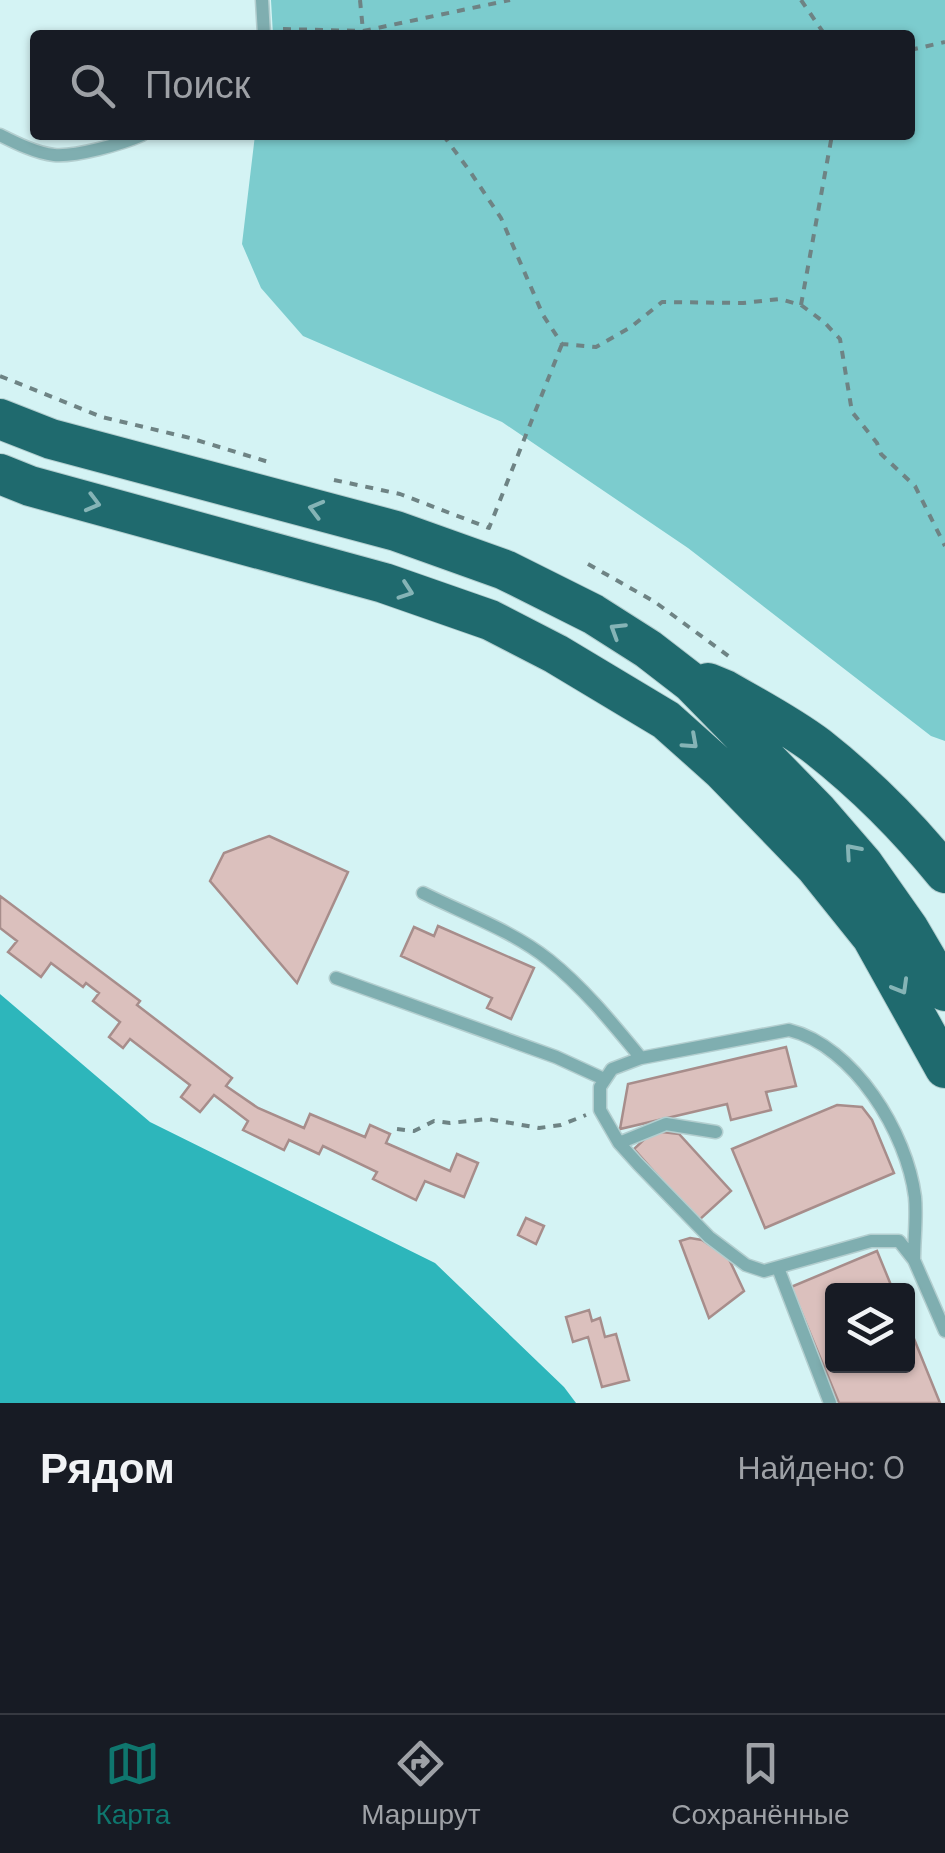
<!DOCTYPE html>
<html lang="ru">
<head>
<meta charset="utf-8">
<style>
	body { margin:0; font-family:"DM Sans",sans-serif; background:#242831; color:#f1f3f6 }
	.controls { position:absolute; right:30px; bottom:30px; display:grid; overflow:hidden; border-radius:10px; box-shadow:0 2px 8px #0004 }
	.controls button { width:90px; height:90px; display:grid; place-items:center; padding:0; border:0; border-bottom:2px solid #363941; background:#171b24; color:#f1f3f6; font:50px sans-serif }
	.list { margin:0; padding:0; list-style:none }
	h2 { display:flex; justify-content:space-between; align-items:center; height:130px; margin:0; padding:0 40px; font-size:42px }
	h2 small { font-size:32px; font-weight:400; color:#9ea1a6 }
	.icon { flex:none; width:55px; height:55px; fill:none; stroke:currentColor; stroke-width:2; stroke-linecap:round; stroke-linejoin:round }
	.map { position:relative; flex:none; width:945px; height:1403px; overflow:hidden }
	.search { position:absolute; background:#171b24; box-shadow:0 2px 8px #0004; left:30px; right:30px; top:30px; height:110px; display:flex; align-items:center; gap:25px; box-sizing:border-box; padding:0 35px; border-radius:10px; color:#9ea1a6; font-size:38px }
	.sheet { height:310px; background:#171b24 }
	nav { display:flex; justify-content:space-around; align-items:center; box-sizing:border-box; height:140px; border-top:2px solid #363941; background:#171b24; font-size:28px; color:#9ea1a6 }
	nav a { display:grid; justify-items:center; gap:5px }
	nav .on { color:#0f766e }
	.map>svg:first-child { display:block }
	.green { fill:#7cccce }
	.water { fill:#2db6bb }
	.building { fill:#dbc0bd; stroke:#a78d8b; stroke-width:2.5 }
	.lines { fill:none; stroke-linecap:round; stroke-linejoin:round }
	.service-casing { stroke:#b3cecf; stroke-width:15 }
	.trunk-casing { stroke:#b3cecf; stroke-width:42 }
	.path { stroke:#6e8384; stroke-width:4; stroke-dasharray:8 8; stroke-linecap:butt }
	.service { stroke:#7faeb0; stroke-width:12 }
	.trunk { stroke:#1f6a6e; stroke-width:40 }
	.oneway { stroke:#85b4b6 }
</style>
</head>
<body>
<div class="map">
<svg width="945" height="1403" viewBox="0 0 945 1403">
	<rect width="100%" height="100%" fill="#d4f3f4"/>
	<path class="green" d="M 271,0 L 945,0 L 945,741 L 931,736 L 688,548 L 502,422 L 303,336 L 261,288 L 242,244 L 255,135 L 910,135 L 910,35 L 273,35 Z"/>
	<path class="water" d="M 0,994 L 150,1122 L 435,1263 L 564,1387 L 576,1403 L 0,1403 Z"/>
	<path class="building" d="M 269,836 L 348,872 L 297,983 L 210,881 L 224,853 Z
		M 0,896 L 140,1001 L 137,1005 L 232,1078 L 226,1086 L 258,1108 L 304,1128 L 310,1114 L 365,1137 L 370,1125 L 390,1134 L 386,1143 L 450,1171 L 457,1154 L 478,1163 L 464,1197 L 425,1181 L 416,1200 L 373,1179 L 377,1172 L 323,1146 L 319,1154 L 289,1140 L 284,1150 L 243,1130 L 248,1121 L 214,1095 L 200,1112 L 181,1097 L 190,1085 L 130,1039 L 123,1048 L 109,1037 L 120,1022 L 93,1001 L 99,993 L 86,983 L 83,987 L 51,963 L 41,977 L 8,952 L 17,941 L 0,928 Z
		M 438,926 L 534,968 L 511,1019 L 487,1008 L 492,998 L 401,956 L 414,927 L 434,936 Z
		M 786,1047 L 796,1086 L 766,1092 L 771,1110 L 731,1120 L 727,1104 L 620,1129 L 628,1084 Z
		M 837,1105 L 862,1107 L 872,1120 L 894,1173 L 765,1228 L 732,1149 Z
		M 653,1131 L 679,1134 L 731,1191 L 698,1221 L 634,1149 Z
		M 526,1218 L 544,1226 L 536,1244 L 518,1235 Z
		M 690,1238 L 702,1240 L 728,1257 L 744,1291 L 709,1318 L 680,1241 Z
		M 877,1251 L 893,1290 L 832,1290 L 832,1366 L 908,1366 L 908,1324 L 940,1403 L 839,1403 L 791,1287 Z
		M 589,1310 L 592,1321 L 600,1318 L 605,1337 L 616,1334 L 629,1380 L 602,1387 L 588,1337 L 573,1342 L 566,1317 Z"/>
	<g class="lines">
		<g class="service-casing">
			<path id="service" d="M 262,0 L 264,35
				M 0,135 C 16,143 36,153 54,155 C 75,157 122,144 142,135
				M 423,893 C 465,914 513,931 549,960 C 584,988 613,1024 641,1058
				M 336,978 L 556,1057 L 604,1079
				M 619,1143 L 666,1124 L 716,1132
				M 914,1260 C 914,1239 917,1217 915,1197 C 907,1133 854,1046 789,1030 L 641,1058 L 612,1069 L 600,1087 L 600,1110 L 619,1143 L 638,1164 L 709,1237 L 746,1265 L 764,1271 L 871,1241 L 899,1241 L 914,1260 L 945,1331
				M 778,1268 L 830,1403"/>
		</g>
		<g class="trunk-casing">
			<path id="trunk" d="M 0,419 L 51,439 L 396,531 L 505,570 L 593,614 L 648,649 L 692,683 L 818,812 L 863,864 L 908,928 L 945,991
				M 0,474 L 30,486 L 384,583 L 490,620 L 556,654 L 666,720 L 722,770 L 815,866 L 872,937 L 945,1068
				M 708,683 L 725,690 C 756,708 789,725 818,747 C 865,784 907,826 945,873"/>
		</g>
		<path class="path" d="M 360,0 L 363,31 L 366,35
			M 801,0 L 825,35
			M 283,29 L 363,31 L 510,0
			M 910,50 L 945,42
			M 443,135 L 469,170 L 501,218 L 543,315 L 562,344 L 596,347 L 631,327 L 662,302 L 743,303 L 780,299 L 801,305 L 824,322 L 840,339 L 852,412 L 877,443 L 881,454 L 915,486 L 945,546
			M 801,305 L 832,135
			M 0,376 L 102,417 L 190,438 L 272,463
			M 334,480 L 400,494 L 489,528 L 562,344
			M 588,564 L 655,602 L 731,658
			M 397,1129 L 414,1131 L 434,1121 L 450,1123 L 488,1119 L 539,1128 L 561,1125 L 586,1115"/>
		<use href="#service" class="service"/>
		<use href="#trunk" class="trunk"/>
	</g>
	<defs><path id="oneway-chevron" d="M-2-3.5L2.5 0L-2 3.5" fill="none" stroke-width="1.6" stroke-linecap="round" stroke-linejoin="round" transform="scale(2.5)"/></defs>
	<g class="oneway">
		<use href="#oneway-chevron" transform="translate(93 503) rotate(15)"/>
		<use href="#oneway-chevron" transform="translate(316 509) rotate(-165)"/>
		<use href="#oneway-chevron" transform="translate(406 591) rotate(19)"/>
		<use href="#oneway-chevron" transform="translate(617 630) rotate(-148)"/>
		<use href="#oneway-chevron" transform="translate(691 742) rotate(42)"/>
		<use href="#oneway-chevron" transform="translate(852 851) rotate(-131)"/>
		<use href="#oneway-chevron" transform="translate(901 987) rotate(60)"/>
	</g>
</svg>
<div class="controls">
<button><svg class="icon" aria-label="layers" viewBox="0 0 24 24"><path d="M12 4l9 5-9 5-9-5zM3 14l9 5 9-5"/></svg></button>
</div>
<div class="search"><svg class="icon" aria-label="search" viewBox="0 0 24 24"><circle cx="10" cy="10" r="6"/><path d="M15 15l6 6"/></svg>Поиск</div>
</div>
<section class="sheet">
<h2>Рядом<small>Найдено: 0</small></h2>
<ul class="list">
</ul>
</section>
<nav>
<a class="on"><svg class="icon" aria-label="map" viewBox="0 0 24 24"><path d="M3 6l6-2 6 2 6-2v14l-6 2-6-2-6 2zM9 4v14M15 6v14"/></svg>Карта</a>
<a><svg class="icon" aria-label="directions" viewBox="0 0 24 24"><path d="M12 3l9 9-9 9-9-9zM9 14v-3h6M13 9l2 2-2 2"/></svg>Маршрут</a>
<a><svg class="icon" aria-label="saved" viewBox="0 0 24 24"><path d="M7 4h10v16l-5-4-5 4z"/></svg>Сохранённые</a>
</nav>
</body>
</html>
